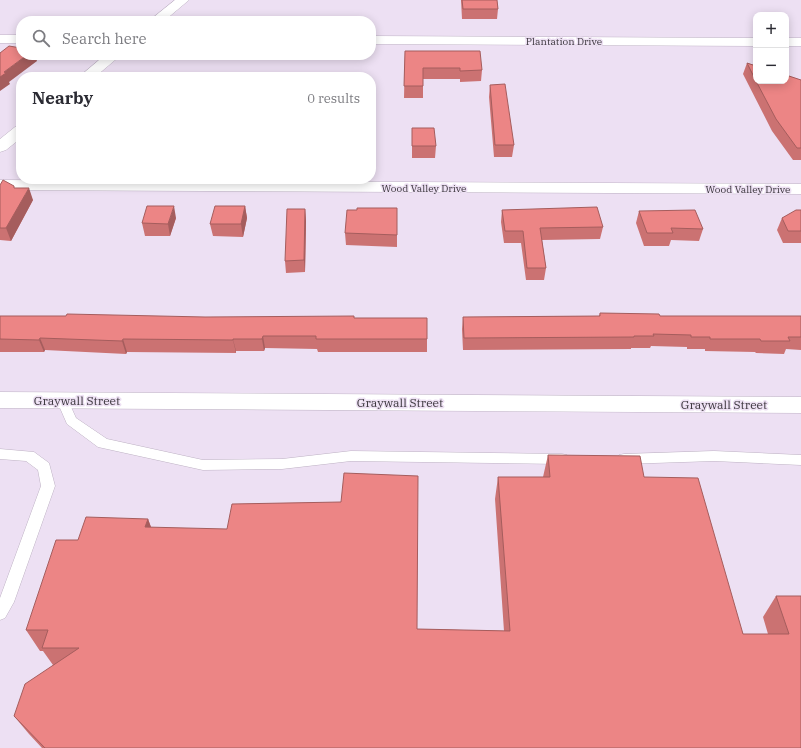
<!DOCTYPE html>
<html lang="en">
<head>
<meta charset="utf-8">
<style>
	body { margin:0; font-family:"IBM Plex Serif",serif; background:#f7f7f7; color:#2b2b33 }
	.controls { position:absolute; right:12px; top:12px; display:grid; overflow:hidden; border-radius:8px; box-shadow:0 2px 10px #0003 }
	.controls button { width:36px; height:36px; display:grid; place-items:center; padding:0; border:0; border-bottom:1px solid #e1e1e2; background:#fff; color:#2b2b33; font:20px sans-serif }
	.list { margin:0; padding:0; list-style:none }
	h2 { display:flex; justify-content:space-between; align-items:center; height:52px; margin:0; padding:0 16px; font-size:17px }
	h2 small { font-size:13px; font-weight:400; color:#7c7c81 }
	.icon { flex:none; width:22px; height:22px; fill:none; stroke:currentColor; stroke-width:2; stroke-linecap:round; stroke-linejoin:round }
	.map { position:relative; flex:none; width:801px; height:748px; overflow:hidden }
	.search { position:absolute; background:#fff; box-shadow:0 2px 10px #0003; left:16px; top:16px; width:360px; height:44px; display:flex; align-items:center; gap:10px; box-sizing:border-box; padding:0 14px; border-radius:16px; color:#7c7c81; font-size:15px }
	.panel { position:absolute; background:#fff; box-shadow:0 2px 10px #0003; left:16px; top:72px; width:360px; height:112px; border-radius:16px }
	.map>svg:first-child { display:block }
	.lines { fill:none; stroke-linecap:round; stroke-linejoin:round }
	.lane-casing { stroke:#beb2c4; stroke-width:1 }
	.street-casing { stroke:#beb2c4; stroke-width:1 }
	.secondary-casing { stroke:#beb2c4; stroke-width:1 }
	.lane { fill:#fff; fill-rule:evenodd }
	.street { fill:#fff; fill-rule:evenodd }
	.secondary { fill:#fff; fill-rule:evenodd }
	.wall { fill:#cb7272 }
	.shaded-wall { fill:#a55d5d }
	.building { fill:#ec8585; stroke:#a55d5d }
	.labels { text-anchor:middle; stroke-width:3; stroke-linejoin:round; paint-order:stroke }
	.far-street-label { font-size:10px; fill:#3c373e; stroke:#ede0f3 }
	.street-label { font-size:12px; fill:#3c373e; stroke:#ede0f3 }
</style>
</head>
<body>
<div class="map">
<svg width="801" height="748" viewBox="0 0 801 748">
	<rect width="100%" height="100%" fill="#ede0f3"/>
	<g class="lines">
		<g class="lane-casing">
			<path id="lane" d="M 63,396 L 67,398 L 76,418 L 107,439 L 203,460 L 282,459 L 351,451 L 562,454 L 567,455 L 569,459 L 567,463 L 562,464 L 351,461 L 282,469 L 203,470 L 98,447 L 67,424 L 57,401 L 59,398 Z
				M 0,449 L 34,452 L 49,463 L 55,486 L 14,602 L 5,618 L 0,620 L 0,598 L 41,486 L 38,470 L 26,461 L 0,459 Z
				M 714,451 L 801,455 L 801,465 L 714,461 L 624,464 L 619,463 L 617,459 L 619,455 L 624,454 Z"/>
		</g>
		<g class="street-casing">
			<path id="street" d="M 0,35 L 21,35 L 21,43 L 0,43 Z
				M 371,36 L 756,38 L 756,46 L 371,44 Z
				M 786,38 L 801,38 L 801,46 L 786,46 Z
				M 0,180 L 801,184 L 801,194 L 0,190 Z
				M 0,392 L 801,397 L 801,413 L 0,408 Z"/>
		</g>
		<g class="secondary-casing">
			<path id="secondary" d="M 175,0 L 189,0 L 164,21 L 149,21 Z
				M 105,55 L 121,55 L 95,77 L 79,77 Z
				M 21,125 L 21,138 L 6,150 L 0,152 L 0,139 L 15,127 Z"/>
		</g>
		<use href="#lane" class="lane"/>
		<use href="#street" class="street"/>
		<use href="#secondary" class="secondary"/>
	</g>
	<path class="wall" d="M 461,0 L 497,0 L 498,9 L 497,19 L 462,19 Z
		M 405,51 L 482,70 L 481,81 L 460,82 L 460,79 L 423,79 L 423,98 L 404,98 Z
		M 747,63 L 801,80 L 801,160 L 793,160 L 772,131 L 743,74 Z
		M 490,85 L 514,145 L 512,157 L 494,157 L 489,97 Z
		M 412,128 L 436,146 L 435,158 L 412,158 Z
		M 0,185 L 15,188 L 33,200 L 11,241 L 0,240 Z
		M 245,206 L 247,218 L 243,237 L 213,236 L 210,224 Z
		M 397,208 L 397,247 L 346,245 L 345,233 L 357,210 Z
		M 305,209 L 306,221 L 305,272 L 286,273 L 285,261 Z
		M 502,210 L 603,227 L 600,239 L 542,240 L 546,268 L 544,280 L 526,280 L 521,243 L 504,243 L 501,222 Z
		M 801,210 L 801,243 L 783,243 L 777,230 L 782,218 Z
		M 639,211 L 703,229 L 699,241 L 671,240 L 669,246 L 644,246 L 636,223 Z
		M 176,218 L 170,236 L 145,236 L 142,223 Z
		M 600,313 L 660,316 L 801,316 L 801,350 L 786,349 L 784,354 L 756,353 L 755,352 L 705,351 L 705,349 L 687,349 L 687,347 L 651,346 L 650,348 L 631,348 L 631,349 L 463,350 L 462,329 L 463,317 L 599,316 Z
		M 0,316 L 354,318 L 427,339 L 427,352 L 318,352 L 317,349 L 265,348 L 264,351 L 236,351 L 236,353 L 127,352 L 126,354 L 45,350 L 44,352 L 0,352 Z
		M 548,455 L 644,477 L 743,634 L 768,634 L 763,617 L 776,596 L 801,596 L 801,748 L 42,748 L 29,734 L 14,716 L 53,665 L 43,651 L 40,651 L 26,630 L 78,540 L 148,519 L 151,527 L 417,629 L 504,631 L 495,499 L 498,477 L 543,477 Z"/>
	<path class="shaded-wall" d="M 27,55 L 35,55 L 37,61 L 9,82 L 10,84 L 0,91 L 0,77 L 4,72 Z
		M 373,118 L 374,130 L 371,151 L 371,137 Z
		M 29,188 L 33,200 L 11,241 L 6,228 Z
		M 174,206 L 176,218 L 170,236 L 168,224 Z
		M 245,206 L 247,218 L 243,237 L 241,224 Z
		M 305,209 L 306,221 L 305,272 L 304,260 Z
		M 263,336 L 265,348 L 264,351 L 262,339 Z
		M 40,338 L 45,350 L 44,352 L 39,340 Z
		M 123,339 L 127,352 L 126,354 L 122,341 Z
		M 233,339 L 236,351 L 236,353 L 233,340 Z
		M 148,519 L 156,541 L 145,527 Z"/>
	<path class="building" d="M 462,0 L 497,0 L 498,9 L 463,9 Z
		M 9,46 L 21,48 L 21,55 L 27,55 L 4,72 L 6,73 L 0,77 L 0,53 Z
		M 405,51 L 480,51 L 482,70 L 460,71 L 460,68 L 423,68 L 423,86 L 404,86 Z
		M 747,63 L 756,66 L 756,81 Z
		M 786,75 L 801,80 L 801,148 L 797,148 L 776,119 L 756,81 L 786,81 Z
		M 505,84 L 514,145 L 495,145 L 490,85 Z
		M 371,118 L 373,118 L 371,137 Z
		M 412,128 L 434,128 L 436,146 L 412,146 Z
		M 3,180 L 14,186 L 14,188 L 29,188 L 6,228 L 0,228 L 0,185 Z
		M 147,206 L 174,206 L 168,224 L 142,223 Z
		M 215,206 L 245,206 L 241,224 L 210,224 Z
		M 597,207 L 603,227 L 540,228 L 546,268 L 527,268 L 523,231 L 505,231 L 502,210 Z
		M 357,208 L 397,208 L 397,235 L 345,233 L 347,210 L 357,210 Z
		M 287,209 L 305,209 L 304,260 L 285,261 Z
		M 695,210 L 703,229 L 671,228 L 673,233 L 647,233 L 639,211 Z
		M 796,210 L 801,210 L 801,231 L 788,231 L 782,218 Z
		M 600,313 L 659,314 L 660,316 L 801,316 L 801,337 L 788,337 L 790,341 L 761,341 L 760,339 L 710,339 L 710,337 L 691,337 L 691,335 L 653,334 L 654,336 L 634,336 L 634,337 L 464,338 L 463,317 L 600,316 Z
		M 67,314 L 205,317 L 354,316 L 354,318 L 427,318 L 427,339 L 316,339 L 316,336 L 263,336 L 262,339 L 233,339 L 233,340 L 123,339 L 122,341 L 40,338 L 39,340 L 0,339 L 0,316 L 66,316 Z
		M 548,455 L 640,456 L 644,477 L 698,478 L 743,634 L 789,634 L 776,596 L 801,596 L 801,748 L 45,748 L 14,716 L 25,684 L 79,648 L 42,648 L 48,630 L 26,630 L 56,540 L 78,540 L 86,517 L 148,519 L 145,527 L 227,529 L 232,504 L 341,502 L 344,473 L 418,476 L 417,629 L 510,631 L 498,477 L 550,477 Z"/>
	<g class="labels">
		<g class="far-street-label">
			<text x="564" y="45">Plantation Drive</text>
			<text x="424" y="192">Wood Valley Drive</text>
			<text x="748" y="193">Wood Valley Drive</text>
		</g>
		<g class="street-label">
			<text x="77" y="405">Graywall Street</text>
			<text x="400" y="407">Graywall Street</text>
			<text x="724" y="409">Graywall Street</text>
		</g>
	</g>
</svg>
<div class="controls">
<button>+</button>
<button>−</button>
</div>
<div class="search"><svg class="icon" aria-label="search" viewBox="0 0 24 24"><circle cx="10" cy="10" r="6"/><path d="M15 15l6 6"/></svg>Search here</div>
<section class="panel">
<h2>Nearby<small>0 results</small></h2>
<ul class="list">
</ul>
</section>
</div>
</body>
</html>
